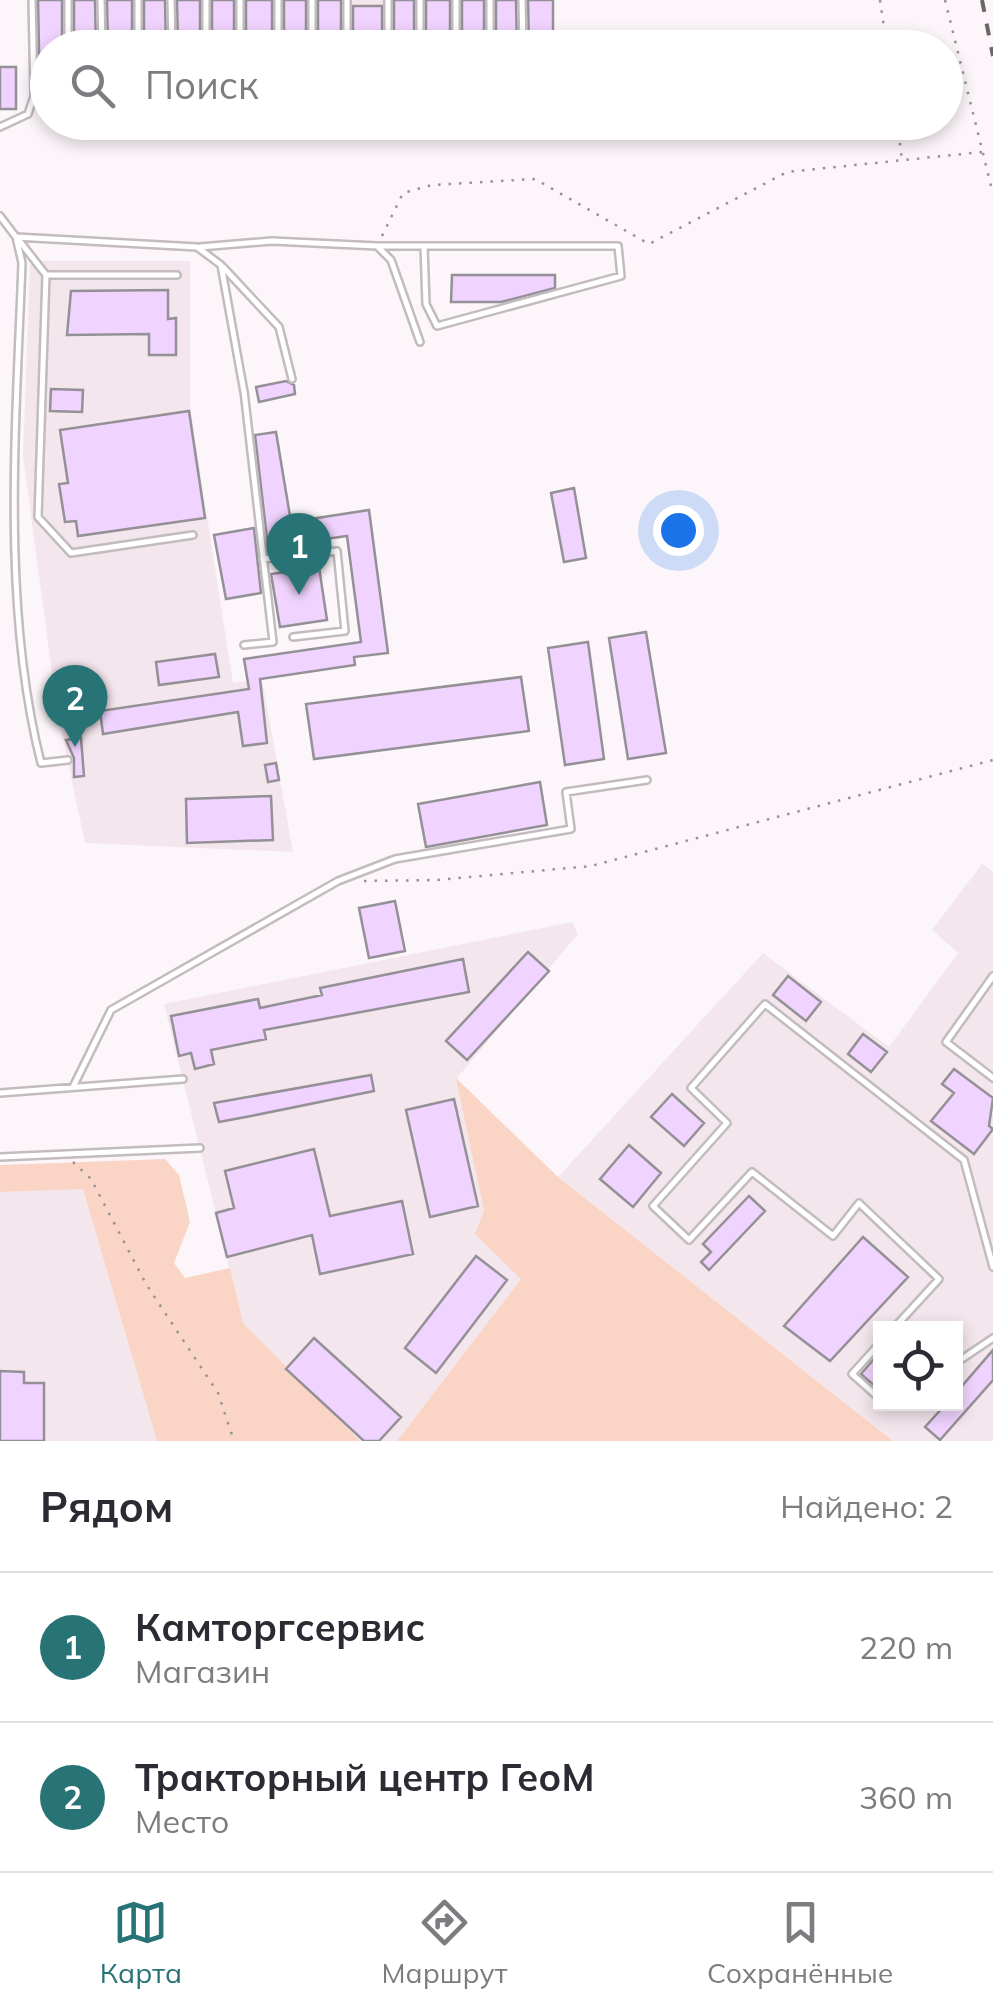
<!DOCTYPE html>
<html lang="ru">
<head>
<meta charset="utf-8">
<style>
	body { margin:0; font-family:Mulish,sans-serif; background:#f2f2f3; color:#2b2b33 }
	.controls { position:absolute; right:30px; bottom:30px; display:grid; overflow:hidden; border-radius:0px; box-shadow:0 5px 15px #0003 }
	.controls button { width:90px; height:90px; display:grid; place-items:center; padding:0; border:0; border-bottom:2px solid #e1e1e2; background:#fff; color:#2b2b33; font:50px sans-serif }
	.you { position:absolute; left:678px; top:530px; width:35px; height:35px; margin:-25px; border:8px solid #fff; border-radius:50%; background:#1a73e8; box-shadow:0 0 0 15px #1a73e833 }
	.badge { display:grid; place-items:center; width:65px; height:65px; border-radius:50%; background:#287375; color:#fff; font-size:32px; font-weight:700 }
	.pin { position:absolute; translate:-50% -82px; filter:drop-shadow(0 2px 5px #0008) }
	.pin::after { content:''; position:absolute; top:52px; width:35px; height:30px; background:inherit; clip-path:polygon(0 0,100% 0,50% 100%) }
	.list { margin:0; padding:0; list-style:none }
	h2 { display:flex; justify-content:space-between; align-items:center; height:130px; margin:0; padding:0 40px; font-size:42px }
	h2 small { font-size:32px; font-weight:400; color:#7c7c81 }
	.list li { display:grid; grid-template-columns:65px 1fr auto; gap:30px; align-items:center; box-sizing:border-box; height:150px; padding:0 40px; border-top:2px solid #e1e1e2 }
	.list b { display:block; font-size:38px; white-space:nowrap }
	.list p { margin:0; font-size:32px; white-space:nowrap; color:#7c7c81 }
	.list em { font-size:32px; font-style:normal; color:#7c7c81 }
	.icon { flex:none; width:55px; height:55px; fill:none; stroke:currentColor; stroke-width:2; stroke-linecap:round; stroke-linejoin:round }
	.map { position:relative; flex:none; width:993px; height:1441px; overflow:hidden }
	.search { position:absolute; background:#fff; box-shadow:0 5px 15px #0003; left:30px; right:30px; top:30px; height:110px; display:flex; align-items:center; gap:25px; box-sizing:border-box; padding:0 35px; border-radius:55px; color:#7c7c81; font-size:38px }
	.sheet { height:430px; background:#fff }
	nav { display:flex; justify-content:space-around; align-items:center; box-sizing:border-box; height:140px; border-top:2px solid #e1e1e2; background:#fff; font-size:28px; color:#7c7c81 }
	nav a { display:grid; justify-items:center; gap:5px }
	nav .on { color:#287375 }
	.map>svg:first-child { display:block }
	.built { fill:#f4e6ed; fill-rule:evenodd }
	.green { fill:#fad5c6 }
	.building { fill:#f0d3fe; stroke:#949196; stroke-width:2.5 }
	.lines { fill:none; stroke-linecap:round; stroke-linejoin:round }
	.service-casing { stroke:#c2bcbf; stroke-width:10 }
	.path { stroke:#969295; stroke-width:2.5; stroke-dasharray:2.5 8; stroke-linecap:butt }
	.service { stroke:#fff; stroke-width:5 }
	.rail { stroke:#6a6668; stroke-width:4; stroke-dasharray:12 12; stroke-linecap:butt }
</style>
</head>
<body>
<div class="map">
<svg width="993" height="1441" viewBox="0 0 993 1441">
	<rect width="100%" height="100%" fill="#fcf6fa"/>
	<path class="built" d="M 35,0 L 554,0 L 554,47 L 48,48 L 47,99 L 37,99 Z
		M 37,261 L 190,261 L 190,407 L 233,683 L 262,679 L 293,852 L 85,843 L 57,710 L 23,456 L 30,264 Z
		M 982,864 L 993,872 L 993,1441 L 893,1441 L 558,1177 L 763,953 L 889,1047 L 958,953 L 932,930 ZM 880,1328 L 956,1328 L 956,1404 L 880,1404 Z
		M 572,922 L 578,934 L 457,1078 L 484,1211 L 521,1279 L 397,1441 L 360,1441 L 243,1323 L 164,1004 Z
		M 83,1188 L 157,1441 L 0,1441 L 0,1192 Z"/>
	<path class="green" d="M 456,1078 L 558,1177 L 893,1441 L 397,1441 L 521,1279 L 475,1234 L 484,1211 Z
		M 165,1159 L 179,1175 L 190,1222 L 174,1263 L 185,1278 L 230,1268 L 243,1323 L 360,1441 L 157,1441 L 83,1189 L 0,1192 L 0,1165 Z"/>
	<path class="building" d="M 38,0 L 62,0 L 62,48 L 48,48 L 48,97 L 40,98 Z
		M 74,0 L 95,0 L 96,48 L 74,48 Z
		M 107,0 L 132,0 L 132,48 L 108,48 Z
		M 144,0 L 165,0 L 166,48 L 144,48 Z
		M 177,0 L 200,0 L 200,48 L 178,48 Z
		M 212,0 L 234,0 L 234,48 L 212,48 Z
		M 246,0 L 272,0 L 272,48 L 246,48 Z
		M 284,0 L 306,0 L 306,48 L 284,48 Z
		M 318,0 L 341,0 L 341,48 L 318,48 Z
		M 394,0 L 414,0 L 414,48 L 394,48 Z
		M 426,0 L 450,0 L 450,48 L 426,48 Z
		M 462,0 L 484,0 L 484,48 L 462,48 Z
		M 496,0 L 516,0 L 517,48 L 496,48 Z
		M 528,0 L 553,0 L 553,48 L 529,48 Z
		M 353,6 L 382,6 L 382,48 L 353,48 Z
		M 0,67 L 16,67 L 16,109 L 0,109 Z
		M 452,275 L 555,275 L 555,288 L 501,302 L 451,302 Z
		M 168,290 L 168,319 L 176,318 L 176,355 L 149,355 L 149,334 L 67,335 L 71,291 Z
		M 286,381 L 294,385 L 295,394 L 259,402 L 256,387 Z
		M 51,389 L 83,390 L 82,412 L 50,411 Z
		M 189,411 L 205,518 L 78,536 L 76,521 L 65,522 L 59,484 L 68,483 L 60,430 Z
		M 276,432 L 291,522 L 369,510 L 388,653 L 354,657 L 355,665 L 260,679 L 267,743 L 243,746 L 238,712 L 103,734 L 100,711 L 249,689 L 244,659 L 361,642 L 347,536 L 268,547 L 255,435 Z
		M 574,488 L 586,558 L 564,562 L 551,493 Z
		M 254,528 L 261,593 L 226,599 L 214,535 Z
		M 319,567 L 327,620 L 280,627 L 271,574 Z
		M 646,632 L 666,753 L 628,759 L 609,638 Z
		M 588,642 L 604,759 L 565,765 L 548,648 Z
		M 215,654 L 219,677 L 159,685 L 156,662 Z
		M 521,677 L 529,731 L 314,759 L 306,704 Z
		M 81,738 L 84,776 L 74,777 L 74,758 L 66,740 Z
		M 276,763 L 279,780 L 268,782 L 265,765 Z
		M 540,782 L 547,825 L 426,847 L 418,804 Z
		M 271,796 L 273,840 L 187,843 L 186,799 Z
		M 395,901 L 405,951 L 369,958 L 359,908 Z
		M 528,952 L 549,971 L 467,1060 L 446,1041 Z
		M 463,959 L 469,992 L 264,1030 L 266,1039 L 211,1050 L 214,1064 L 195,1069 L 191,1053 L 179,1056 L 171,1016 L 258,999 L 260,1008 L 322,995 L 320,988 Z
		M 788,976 L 821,1002 L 806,1021 L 773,995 Z
		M 863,1034 L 887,1052 L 871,1072 L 848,1054 Z
		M 954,1069 L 993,1098 L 989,1126 L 993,1129 L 974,1154 L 931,1121 L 954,1093 L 942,1084 Z
		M 371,1075 L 374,1091 L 251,1116 L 219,1122 L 214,1103 Z
		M 672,1094 L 704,1123 L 684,1146 L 651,1117 Z
		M 454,1099 L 478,1206 L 430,1217 L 406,1110 Z
		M 629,1145 L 661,1173 L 633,1207 L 600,1179 Z
		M 314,1149 L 330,1216 L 402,1201 L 413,1254 L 320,1274 L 312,1235 L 227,1257 L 216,1213 L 234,1208 L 225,1171 Z
		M 749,1196 L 765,1211 L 709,1270 L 701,1262 L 711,1252 L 703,1244 Z
		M 863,1237 L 908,1277 L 830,1361 L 784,1326 Z
		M 476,1256 L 507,1280 L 436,1373 L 405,1348 Z
		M 314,1338 L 401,1417 L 379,1441 L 364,1441 L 286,1369 Z
		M 993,1350 L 993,1380 L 940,1440 L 925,1427 L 946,1404 L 956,1404 L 956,1393 Z
		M 880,1352 L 880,1382 L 876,1387 L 861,1374 Z
		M 0,1371 L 24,1372 L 24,1383 L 44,1383 L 44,1441 L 0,1441 Z"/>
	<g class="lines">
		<g class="service-casing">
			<path id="service" d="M 68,0 L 68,48
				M 101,0 L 102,48
				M 138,0 L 138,48
				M 171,0 L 172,48
				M 278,0 L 278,48
				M 312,0 L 312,48
				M 420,0 L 420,48
				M 456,0 L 456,48
				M 522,0 L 523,48
				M 206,48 L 206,0
				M 240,48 L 240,0
				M 347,48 L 347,0
				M 388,48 L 388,0
				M 490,48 L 490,0
				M 0,127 L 28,114 L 34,96 L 32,0
				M 0,216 L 16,237 L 22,263 C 16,425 1,605 41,763 L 68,760
				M 16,237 L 197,247 L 221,265 L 244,392
				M 18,239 L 46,275 L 177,275
				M 377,246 L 618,246 L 621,276 L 437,326 L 426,304 L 424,246
				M 200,247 L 272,241 L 377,246 L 391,260 L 420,342
				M 223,267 L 279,327 L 292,379
				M 46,275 L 38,517 L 71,553 L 193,535
				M 263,559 L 337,551 L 345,631 L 293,637
				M 244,645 L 273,642 L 244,391
				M 993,976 L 946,1042 L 993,1078
				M 73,1087 L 111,1010 L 338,881 L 395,859 L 571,829 L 566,792 L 647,780
				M 0,1093 L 183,1079
				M 0,1157 L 200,1148
				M 894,1328 L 939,1279 L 859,1203 L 833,1236 L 752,1172 L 689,1240 L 653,1206 L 727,1123 L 691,1088 L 765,1004 L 964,1160 L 993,1267
				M 880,1343 L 852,1374 L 880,1399
				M 956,1363 L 993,1338
				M 886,1404 L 894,1404"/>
		</g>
		<path class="path" d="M 880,0 L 887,48
			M 945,0 L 993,194
			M 897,122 L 902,160
			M 382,236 L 403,193 L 432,185 L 535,179 L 649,244 L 787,172 L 982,152
			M 364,881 L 437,880 L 591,866 L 993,760
			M 73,1162 L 91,1179 L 146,1284 L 218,1393 L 234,1441"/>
		<use href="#service" class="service"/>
		<path class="rail" d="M 982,0 L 993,56"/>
	</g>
</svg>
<div class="controls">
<button><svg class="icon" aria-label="locate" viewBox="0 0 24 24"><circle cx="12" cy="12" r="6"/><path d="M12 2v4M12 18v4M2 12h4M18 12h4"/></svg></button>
</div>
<div class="you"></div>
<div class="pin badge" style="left:299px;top:595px">1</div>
<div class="pin badge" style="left:75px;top:747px">2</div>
<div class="search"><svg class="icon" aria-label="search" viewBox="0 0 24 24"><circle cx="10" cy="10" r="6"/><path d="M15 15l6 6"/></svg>Поиск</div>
</div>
<section class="sheet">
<h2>Рядом<small>Найдено: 2</small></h2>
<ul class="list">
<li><span class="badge">1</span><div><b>Камторгсервис</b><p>Магазин</p></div><em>220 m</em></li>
<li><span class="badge">2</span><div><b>Тракторный центр ГеоМ</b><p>Место</p></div><em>360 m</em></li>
</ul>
</section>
<nav>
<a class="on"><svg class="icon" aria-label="map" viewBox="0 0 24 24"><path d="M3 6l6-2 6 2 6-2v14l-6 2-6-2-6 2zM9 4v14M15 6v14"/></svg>Карта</a>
<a><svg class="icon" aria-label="directions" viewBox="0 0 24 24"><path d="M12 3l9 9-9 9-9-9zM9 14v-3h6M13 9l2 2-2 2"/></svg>Маршрут</a>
<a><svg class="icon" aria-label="saved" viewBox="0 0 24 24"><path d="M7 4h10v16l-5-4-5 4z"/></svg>Сохранённые</a>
</nav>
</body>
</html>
